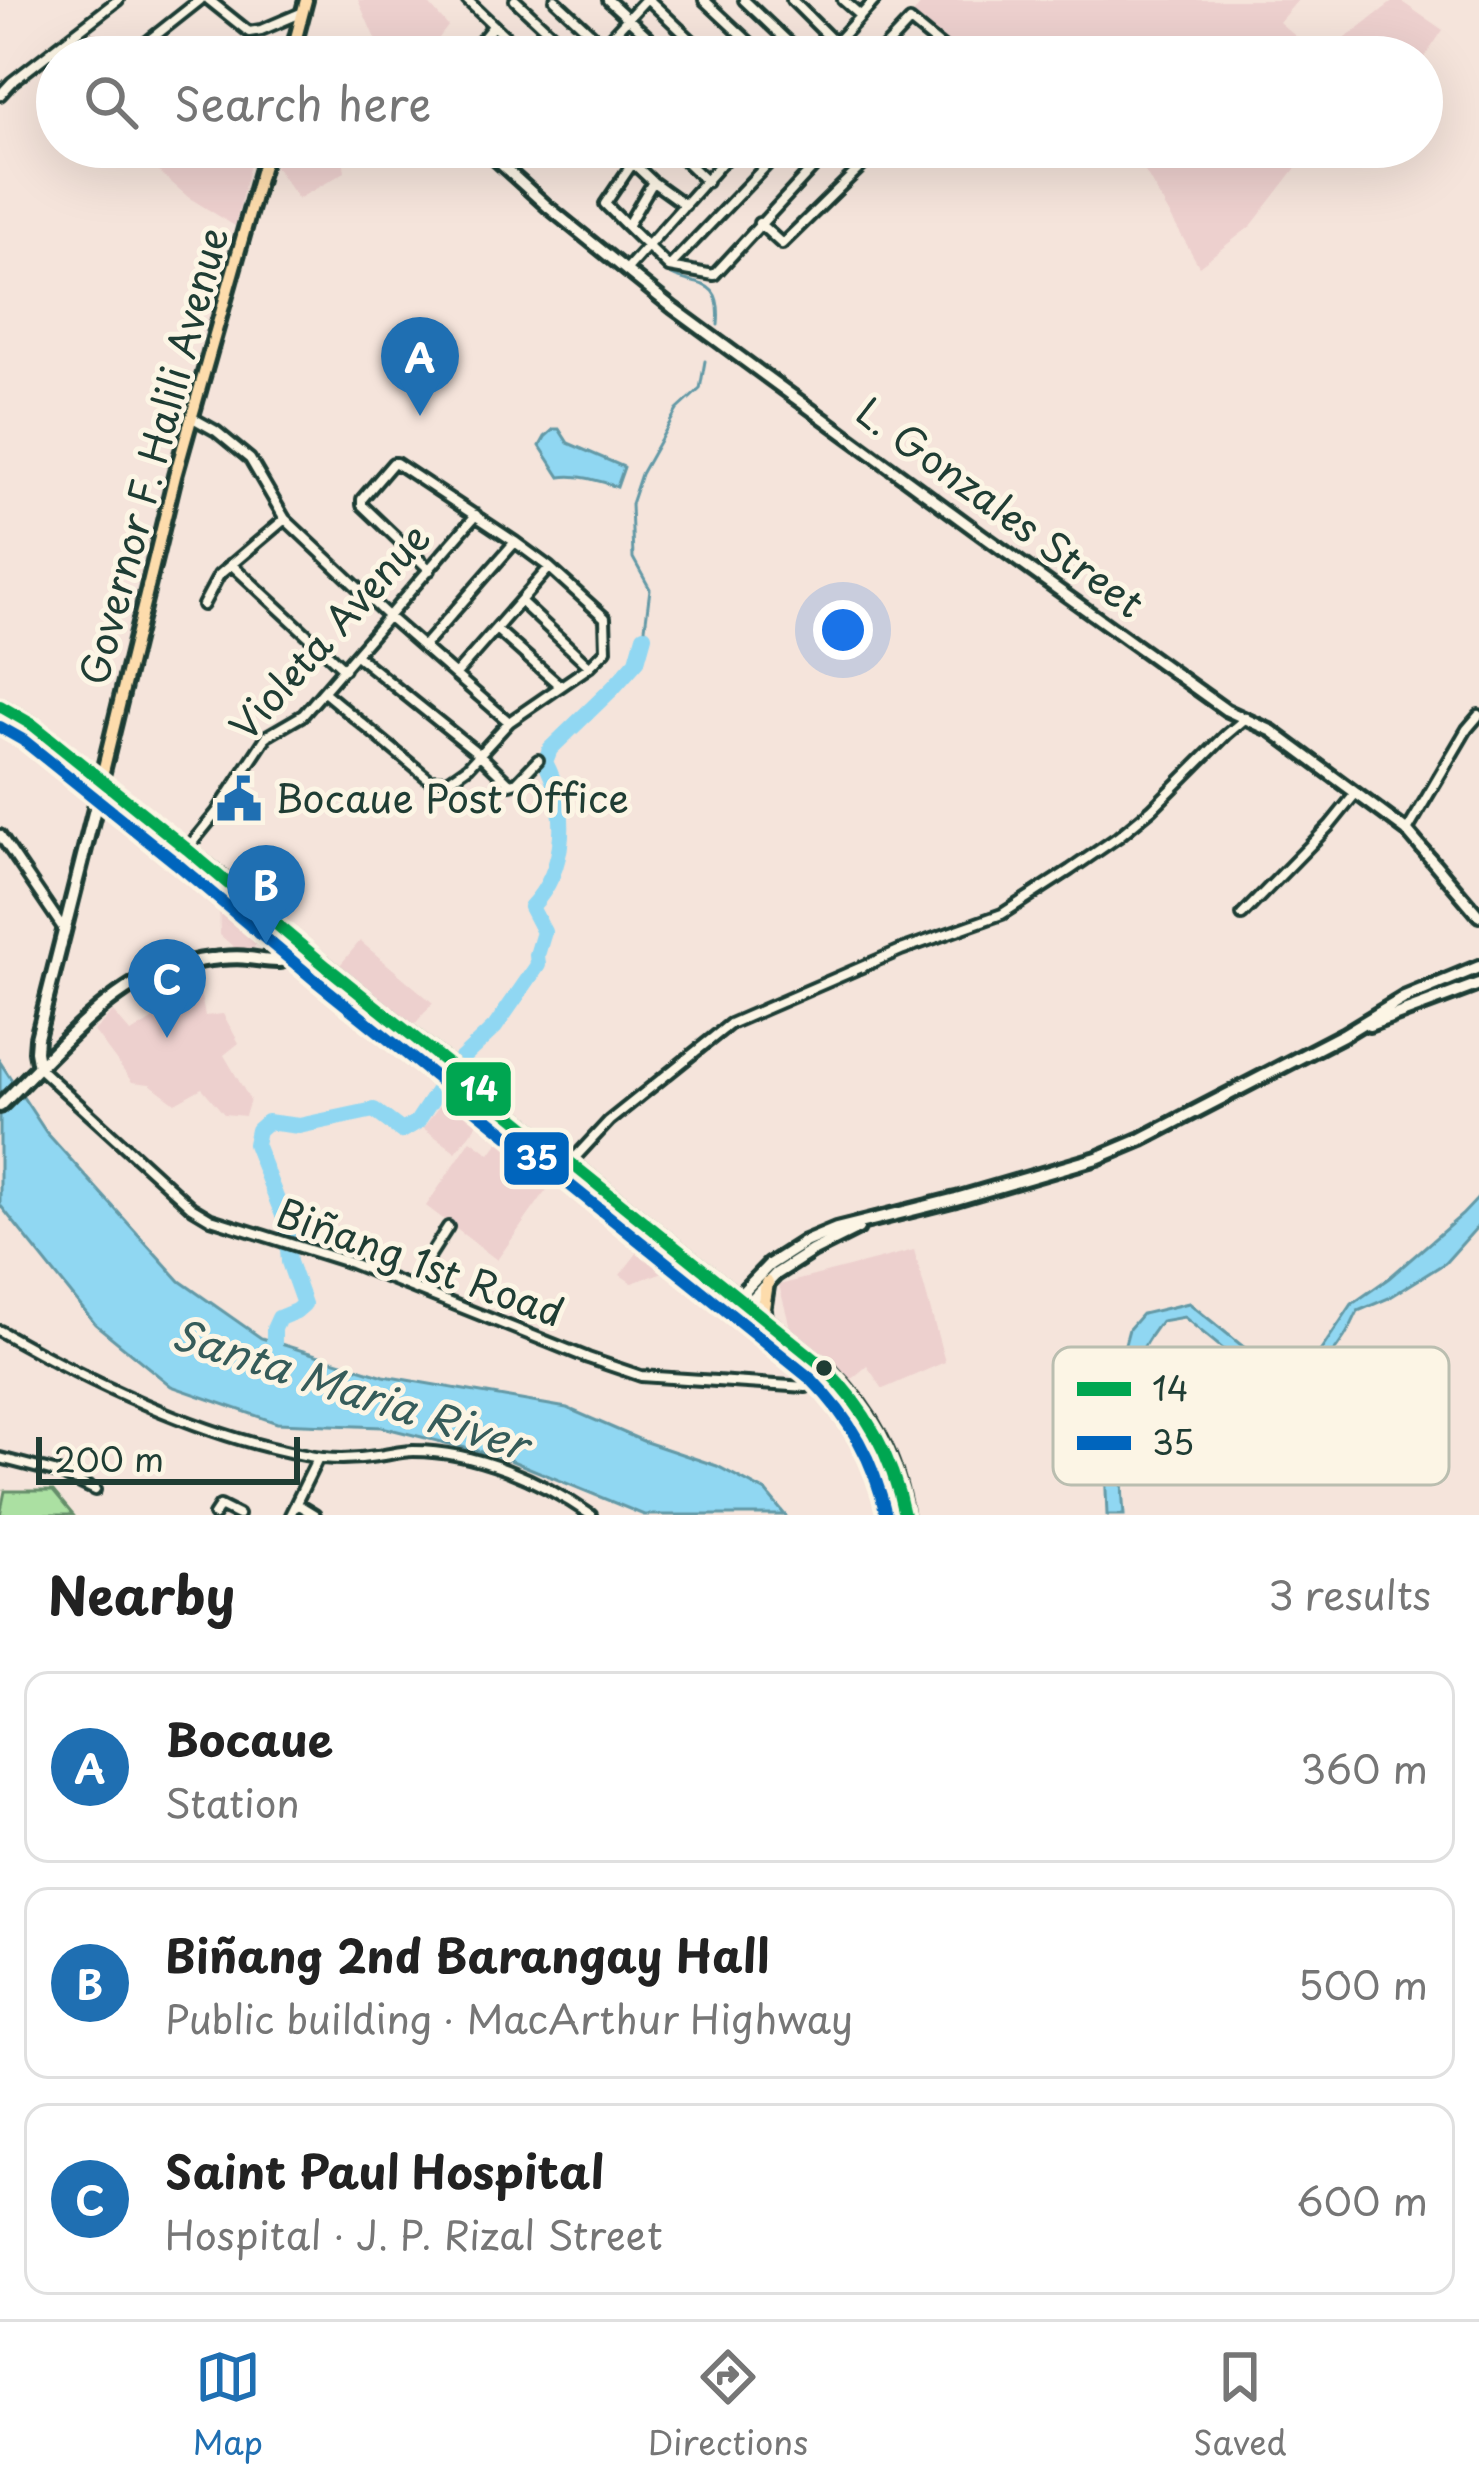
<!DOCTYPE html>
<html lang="en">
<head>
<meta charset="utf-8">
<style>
	body { margin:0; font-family:"Playpen Sans",sans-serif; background:#f2f2f2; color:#222 }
	.scale { position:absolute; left:36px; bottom:30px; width:264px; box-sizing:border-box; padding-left:12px; border:6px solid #1f3d34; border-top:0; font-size:33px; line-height:42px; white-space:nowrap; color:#1f3d34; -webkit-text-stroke:9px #fcf5e5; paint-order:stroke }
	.you { position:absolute; left:843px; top:630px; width:42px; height:42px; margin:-30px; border:9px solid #fff; border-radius:50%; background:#1a73e8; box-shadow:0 0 0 18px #1a73e833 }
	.badge { display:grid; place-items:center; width:78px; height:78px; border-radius:50%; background:#1f6fb2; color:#fff; font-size:39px; font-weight:700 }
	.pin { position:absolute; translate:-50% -99px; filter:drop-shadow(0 3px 6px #0008) }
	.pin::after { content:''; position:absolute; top:63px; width:42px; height:36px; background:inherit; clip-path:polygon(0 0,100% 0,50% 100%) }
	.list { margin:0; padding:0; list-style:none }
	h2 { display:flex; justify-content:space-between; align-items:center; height:156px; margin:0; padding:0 48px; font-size:51px }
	h2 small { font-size:39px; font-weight:400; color:#767676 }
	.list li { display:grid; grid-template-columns:78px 1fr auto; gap:36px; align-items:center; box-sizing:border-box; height:192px; margin:0 24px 24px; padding:0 24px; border:3px solid #e0e0e0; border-radius:24px }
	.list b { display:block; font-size:45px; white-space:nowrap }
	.list p { margin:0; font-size:39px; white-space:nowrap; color:#767676 }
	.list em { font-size:39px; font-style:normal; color:#767676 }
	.icon { flex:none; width:66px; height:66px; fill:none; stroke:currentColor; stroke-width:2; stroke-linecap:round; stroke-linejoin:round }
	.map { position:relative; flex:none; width:1479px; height:1515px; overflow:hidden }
	.search { position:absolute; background:#fff; box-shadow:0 12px 48px #0002; left:36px; right:36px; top:36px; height:132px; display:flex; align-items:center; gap:30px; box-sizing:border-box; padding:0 42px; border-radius:66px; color:#767676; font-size:45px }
	.sheet { height:804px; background:#fff }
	nav { display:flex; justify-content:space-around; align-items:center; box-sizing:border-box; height:168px; border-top:3px solid #e0e0e0; background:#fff; font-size:33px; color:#767676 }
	nav a { display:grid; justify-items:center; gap:6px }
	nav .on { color:#1f6fb2 }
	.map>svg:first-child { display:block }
	.built { fill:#edd0ce }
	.green { fill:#abe0a2; stroke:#658e6b; stroke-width:3 }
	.water { fill:#90d7f2; stroke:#6399a6; stroke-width:3 }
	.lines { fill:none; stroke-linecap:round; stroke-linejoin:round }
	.stream { stroke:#6399a6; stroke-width:3 }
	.river { stroke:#90d7f2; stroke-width:16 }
	.minor-casing { stroke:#1f3d34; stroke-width:16 }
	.tertiary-casing { stroke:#1f3d34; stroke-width:18 }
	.secondary-casing { stroke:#1f3d34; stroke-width:20 }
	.primary-casing { stroke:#1f3d34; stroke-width:20 }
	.trunk-casing { stroke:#1f3d34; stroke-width:21 }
	.minor { stroke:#fcf5e5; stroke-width:8 }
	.tertiary { stroke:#fcf5e5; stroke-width:9 }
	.secondary { stroke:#fcf5e5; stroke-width:10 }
	.primary { stroke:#fddcac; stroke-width:10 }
	.trunk { stroke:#fddcac; stroke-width:12 }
	.trunk-bridge-casing { stroke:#1f3d34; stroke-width:21; stroke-linecap:butt }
	.trunk-bridge { stroke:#fddcac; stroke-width:12 }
	.bus-1-casing { stroke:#fcf5e5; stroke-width:21 }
	.bus-2-casing { stroke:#fcf5e5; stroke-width:21 }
	.bus-1 { stroke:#00a651; stroke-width:12 }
	.bus-2 { stroke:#0065bd; stroke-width:12 }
	.bus-dot { fill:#1f3d34; stroke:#fcf5e5; stroke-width:4.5 }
	.labels { text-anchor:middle; stroke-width:10; stroke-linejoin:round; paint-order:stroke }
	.street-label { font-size:39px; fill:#1f3d34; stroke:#fcf5e5 }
	.poi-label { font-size:39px; fill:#1f3d34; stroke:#fcf5e5; text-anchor:start }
	.water-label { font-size:42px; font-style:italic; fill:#365c5a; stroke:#fcf5e5 }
	.key { fill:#fcf5e5; stroke:#babeb0; stroke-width:3 }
	.key-label { font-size:33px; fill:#1f3d34 }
	.line-badge { stroke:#fcf5e5; stroke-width:4.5 }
	.badge-label { font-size:33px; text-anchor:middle; font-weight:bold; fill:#fff }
</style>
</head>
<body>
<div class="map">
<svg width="1479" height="1515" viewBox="0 0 1479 1515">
	<rect width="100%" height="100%" fill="#f5e4db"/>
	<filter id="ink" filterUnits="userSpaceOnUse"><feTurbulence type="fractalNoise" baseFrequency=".00833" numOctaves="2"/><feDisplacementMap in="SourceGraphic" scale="24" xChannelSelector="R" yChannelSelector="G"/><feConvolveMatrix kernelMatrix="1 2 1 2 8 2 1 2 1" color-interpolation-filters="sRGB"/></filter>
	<g filter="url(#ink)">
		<path class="built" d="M 358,0 L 425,0 L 448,26 L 425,57 L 383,57 Z
			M 924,0 L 1298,0 L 1279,22 L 1320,57 L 966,57 L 911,17 Z
			M 1395,0 L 1399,0 L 1443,30 L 1422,61 L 1422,57 L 1321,57 Z
			M 131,147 L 254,147 L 235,226 L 188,197 Z
			M 274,147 L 342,147 L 345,172 L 298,199 L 271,161 Z
			M 1131,147 L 1312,147 L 1251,226 L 1199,266 Z
			M 219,901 L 261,936 L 253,949 L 236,949 L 220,935 Z
			M 360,941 L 433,1003 L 413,1026 L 340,965 Z
			M 195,967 L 205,1016 L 223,1014 L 239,1043 L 224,1055 L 250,1100 L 245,1116 L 224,1114 L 202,1088 L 175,1103 L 150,1084 L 132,1082 L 94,1031 L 113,1012 L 131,1033 L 157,1017 L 143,987 L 154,980 Z
			M 453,1087 L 486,1113 L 456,1152 L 423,1128 Z
			M 507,1131 L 558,1174 L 497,1260 L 426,1206 L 471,1140 L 490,1154 Z
			M 645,1243 L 675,1265 L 669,1270 L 632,1283 L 620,1275 Z
			M 914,1250 L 945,1362 L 883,1389 L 867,1366 L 848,1382 L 791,1331 L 779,1285 Z"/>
		<path class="green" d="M 5,1491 L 53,1491 L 73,1515 L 0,1515 Z"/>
		<path class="water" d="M 554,429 L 559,429 L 568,443 L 624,467 L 617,487 C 599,480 578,474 560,477 L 540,446 L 545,437 Z
			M 0,1062 L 46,1132 L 180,1281 L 261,1338 L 384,1376 L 567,1408 L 643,1441 L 717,1466 L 766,1492 L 785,1515 L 644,1515 L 505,1458 L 382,1427 L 277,1423 L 171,1386 L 95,1324 L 0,1205 Z
			M 1479,1197 L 1479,1225 L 1445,1263 L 1389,1298 L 1358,1311 C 1342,1348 1319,1374 1283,1392 L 1262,1381 L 1184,1317 L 1161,1321 C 1154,1331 1145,1342 1141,1353 C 1124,1404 1119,1462 1124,1515 L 1107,1515 L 1104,1441 L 1116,1377 L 1129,1329 L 1142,1314 L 1189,1303 L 1282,1378 L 1313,1362 L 1352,1304 L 1389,1278 L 1462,1215 Z"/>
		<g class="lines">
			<path class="stream" d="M 654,258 C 680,299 724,262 718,325
				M 644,636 L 650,589 L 633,558 L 631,504 L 641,474 L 677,410 L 700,389 L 705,361"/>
			<path class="river" d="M 459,1061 L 495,1027 L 538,965 L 537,955 L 544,932 L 531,907 C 568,868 569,808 545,762 L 550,749 L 613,688 L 637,661 L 644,636
				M 274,1362 L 274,1329 L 279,1318 L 296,1311 L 304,1304 L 289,1262 L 286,1223 L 255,1144 L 258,1130 L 267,1122 L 299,1126 L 374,1110 L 402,1131 L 417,1122 L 444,1081"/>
			<g class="minor-casing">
				<path id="minor" d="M 209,0 L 249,32 L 261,30 L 301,13
					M 467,0 L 527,57
					M 515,0 L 576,57
					M 555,0 L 616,57
					M 608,0 L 670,57
					M 649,0 L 709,57
					M 704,0 L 765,57
					M 744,0 L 804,57
					M 792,0 L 835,43
					M 843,0 L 860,15
					M 63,43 L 77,57
					M 888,44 L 903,57
					M 128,57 L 200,0
					M 468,57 L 493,26
					M 592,57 L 645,0
					M 823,57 L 875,0
					M 876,57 L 910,21 L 954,57
					M 0,95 L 12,82 L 118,0
					M 616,147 L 653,182 L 685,205
					M 671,147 L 707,182
					M 913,147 L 921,154 L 927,147
					M 632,164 L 605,204 L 627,226 L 653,182
					M 759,223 L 782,244 L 881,147
					M 627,226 L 669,267 L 714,275 L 832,147
					M 670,266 L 784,147
					M 627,269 L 736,147
					M 191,417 L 216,431 L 250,459 L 285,519 L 390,618 L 509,722
					M 231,564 L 344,669
					M 520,601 L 589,666
					M 203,605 L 219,575 L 285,519
					M 496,629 L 559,685
					M 423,647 L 515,542
					M 356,655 L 479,754 L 510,784 L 517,782 L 538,760
					M 455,675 L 549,568
					M 324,692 L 430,780 L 448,781 L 468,767 L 509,722 L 589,667 L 606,650 L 605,618 L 549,567 L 515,542 L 396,463 L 393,463 L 362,499 L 362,505 L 430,570
					M 1407,831 L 1467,729 L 1479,715
					M 0,835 L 63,928
					M 187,849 L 217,812 L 267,736 L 303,715 L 476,515
					M 1242,915 L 1330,825 L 1356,793
					M 39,1068 L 191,1207 L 211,1219 L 351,1263 L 588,1358 L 641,1376 L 806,1387 L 825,1376
					M 570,1163 L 609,1121 L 730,1024 L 901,950 L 1002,914 L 1070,870 L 1118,837 L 1152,809 L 1226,735 L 1246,718
					M 411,1285 L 448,1227
					M 0,1331 C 91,1383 200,1436 304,1455 C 327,1460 353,1460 377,1456 C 389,1455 400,1451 413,1451 C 476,1451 540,1480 591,1515
					M 0,1458 L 62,1474 L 95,1490
					M 297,1504 L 315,1515
					M 214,1515 L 220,1506 L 238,1515
					M 290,1515 L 318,1458"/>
			</g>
			<g class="tertiary-casing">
				<path id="tertiary" d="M 482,147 L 548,207 L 673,308 L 982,535 L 1226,710 L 1272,731 L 1407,831 L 1479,916"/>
			</g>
			<g class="secondary-casing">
				<path id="secondary" d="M 1369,1025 L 1479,984
					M 39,1068 L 36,1051 L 37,1038 L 98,797
					M 0,1106 C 43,1064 101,995 156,973 C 173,967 192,961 211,959 C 223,958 236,956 248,958 C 268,960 285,966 301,952
					M 734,1301 L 769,1265 L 805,1242 L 836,1229 L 956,1199 L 1097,1158 L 1142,1139 L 1343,1035 L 1404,998 L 1479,967
					M 742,1310 L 776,1274 L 812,1251 L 858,1228"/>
			</g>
			<g class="primary-casing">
				<path id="primary" d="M 291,57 L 306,0
					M 0,706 L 33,725 L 256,905 L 270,919
					M 0,724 L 35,748 L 262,929
					M 101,780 L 175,476 L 268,147"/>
			</g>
			<g class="trunk-casing">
				<path id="trunk" d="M 249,910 L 277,927 L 830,1372 C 871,1413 895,1458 904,1515
					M 257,920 L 272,936 L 521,1137 L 655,1242 C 689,1277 729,1308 769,1338 C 788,1353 811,1366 828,1383 C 863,1418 887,1466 894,1515
					M 765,1320 L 763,1308 L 767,1283"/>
			</g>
			<use href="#minor" class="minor"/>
			<use href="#tertiary" class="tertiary"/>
			<use href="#secondary" class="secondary"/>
			<use href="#primary" class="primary"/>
			<use href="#trunk" class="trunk"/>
			<g class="trunk-bridge-casing">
				<path id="trunk-bridge" d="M 0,715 L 56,754 L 249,910"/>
			</g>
			<use href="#trunk-bridge" class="trunk-bridge"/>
			<g class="bus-1-casing">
				<path id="bus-1" d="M 0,706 L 33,725 L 187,849 L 327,967 L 823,1366 C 866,1409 892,1455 904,1515"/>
			</g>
			<g class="bus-2-casing">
				<path id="bus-2" d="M 0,727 L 23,740 L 176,863 L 316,981 L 811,1379 C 850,1418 874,1461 886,1515"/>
			</g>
			<use href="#bus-1" class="bus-1"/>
			<use href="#bus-2" class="bus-2"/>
		</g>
	</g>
	<defs>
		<g id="civic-bare" transform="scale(3.6)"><path d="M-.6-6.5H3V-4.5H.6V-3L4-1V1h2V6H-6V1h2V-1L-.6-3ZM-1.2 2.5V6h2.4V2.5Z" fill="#1f6fb2" stroke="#fcf5e5" stroke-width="2.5" paint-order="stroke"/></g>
	</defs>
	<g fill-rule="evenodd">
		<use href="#civic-bare" x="239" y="799"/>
	</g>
	<circle class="bus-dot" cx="824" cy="1368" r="10"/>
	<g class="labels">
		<g class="street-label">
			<text transform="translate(154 456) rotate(-75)" y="14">Governor F. Halili Avenue</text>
			<text transform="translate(1000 508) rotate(36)" y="14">L. Gonzales Street</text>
			<text transform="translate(330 632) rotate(-48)" y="14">Violeta Avenue</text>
			<text transform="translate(420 1263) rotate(20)" y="14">Biñang 1st Road</text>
		</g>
		<g class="poi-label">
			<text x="275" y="813">Bocaue Post Office</text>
		</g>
		<g class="water-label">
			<text transform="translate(350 1390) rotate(18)" y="15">Santa Maria River</text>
		</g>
	</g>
	<rect x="1053" y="1347" width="396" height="138" rx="18" class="key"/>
	<rect x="1077" y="1382" width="54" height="14" fill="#00a651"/>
	<rect x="1077" y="1436" width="54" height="14" fill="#0065bd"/>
	<g class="key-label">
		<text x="1152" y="1401">14</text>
		<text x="1152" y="1455">35</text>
	</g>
	<g class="line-badge">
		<rect x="444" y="1060" width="69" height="58" rx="12" fill="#00a651"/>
		<rect x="502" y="1130" width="69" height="57" rx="12" fill="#0065bd"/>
	</g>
	<g class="badge-label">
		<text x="479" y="1101">14</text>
		<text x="537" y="1170">35</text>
	</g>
</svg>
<div class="scale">200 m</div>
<div class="you"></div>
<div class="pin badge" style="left:420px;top:416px">A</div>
<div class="pin badge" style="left:266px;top:944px">B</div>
<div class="pin badge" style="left:167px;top:1038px">C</div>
<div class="search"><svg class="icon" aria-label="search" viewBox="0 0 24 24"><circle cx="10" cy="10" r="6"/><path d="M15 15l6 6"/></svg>Search here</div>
</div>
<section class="sheet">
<h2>Nearby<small>3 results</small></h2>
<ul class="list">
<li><span class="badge">A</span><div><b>Bocaue</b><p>Station</p></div><em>360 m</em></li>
<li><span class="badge">B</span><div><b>Biñang 2nd Barangay Hall</b><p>Public building · MacArthur Highway</p></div><em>500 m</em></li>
<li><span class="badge">C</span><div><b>Saint Paul Hospital</b><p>Hospital · J. P. Rizal Street</p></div><em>600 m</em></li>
</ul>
</section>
<nav>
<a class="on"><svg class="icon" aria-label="map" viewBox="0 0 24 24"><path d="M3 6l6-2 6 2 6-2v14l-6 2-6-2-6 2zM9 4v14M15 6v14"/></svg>Map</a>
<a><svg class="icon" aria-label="directions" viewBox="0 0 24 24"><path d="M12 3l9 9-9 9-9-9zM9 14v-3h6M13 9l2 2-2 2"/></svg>Directions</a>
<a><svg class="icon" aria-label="saved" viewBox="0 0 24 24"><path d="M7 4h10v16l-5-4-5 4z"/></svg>Saved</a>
</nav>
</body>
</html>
